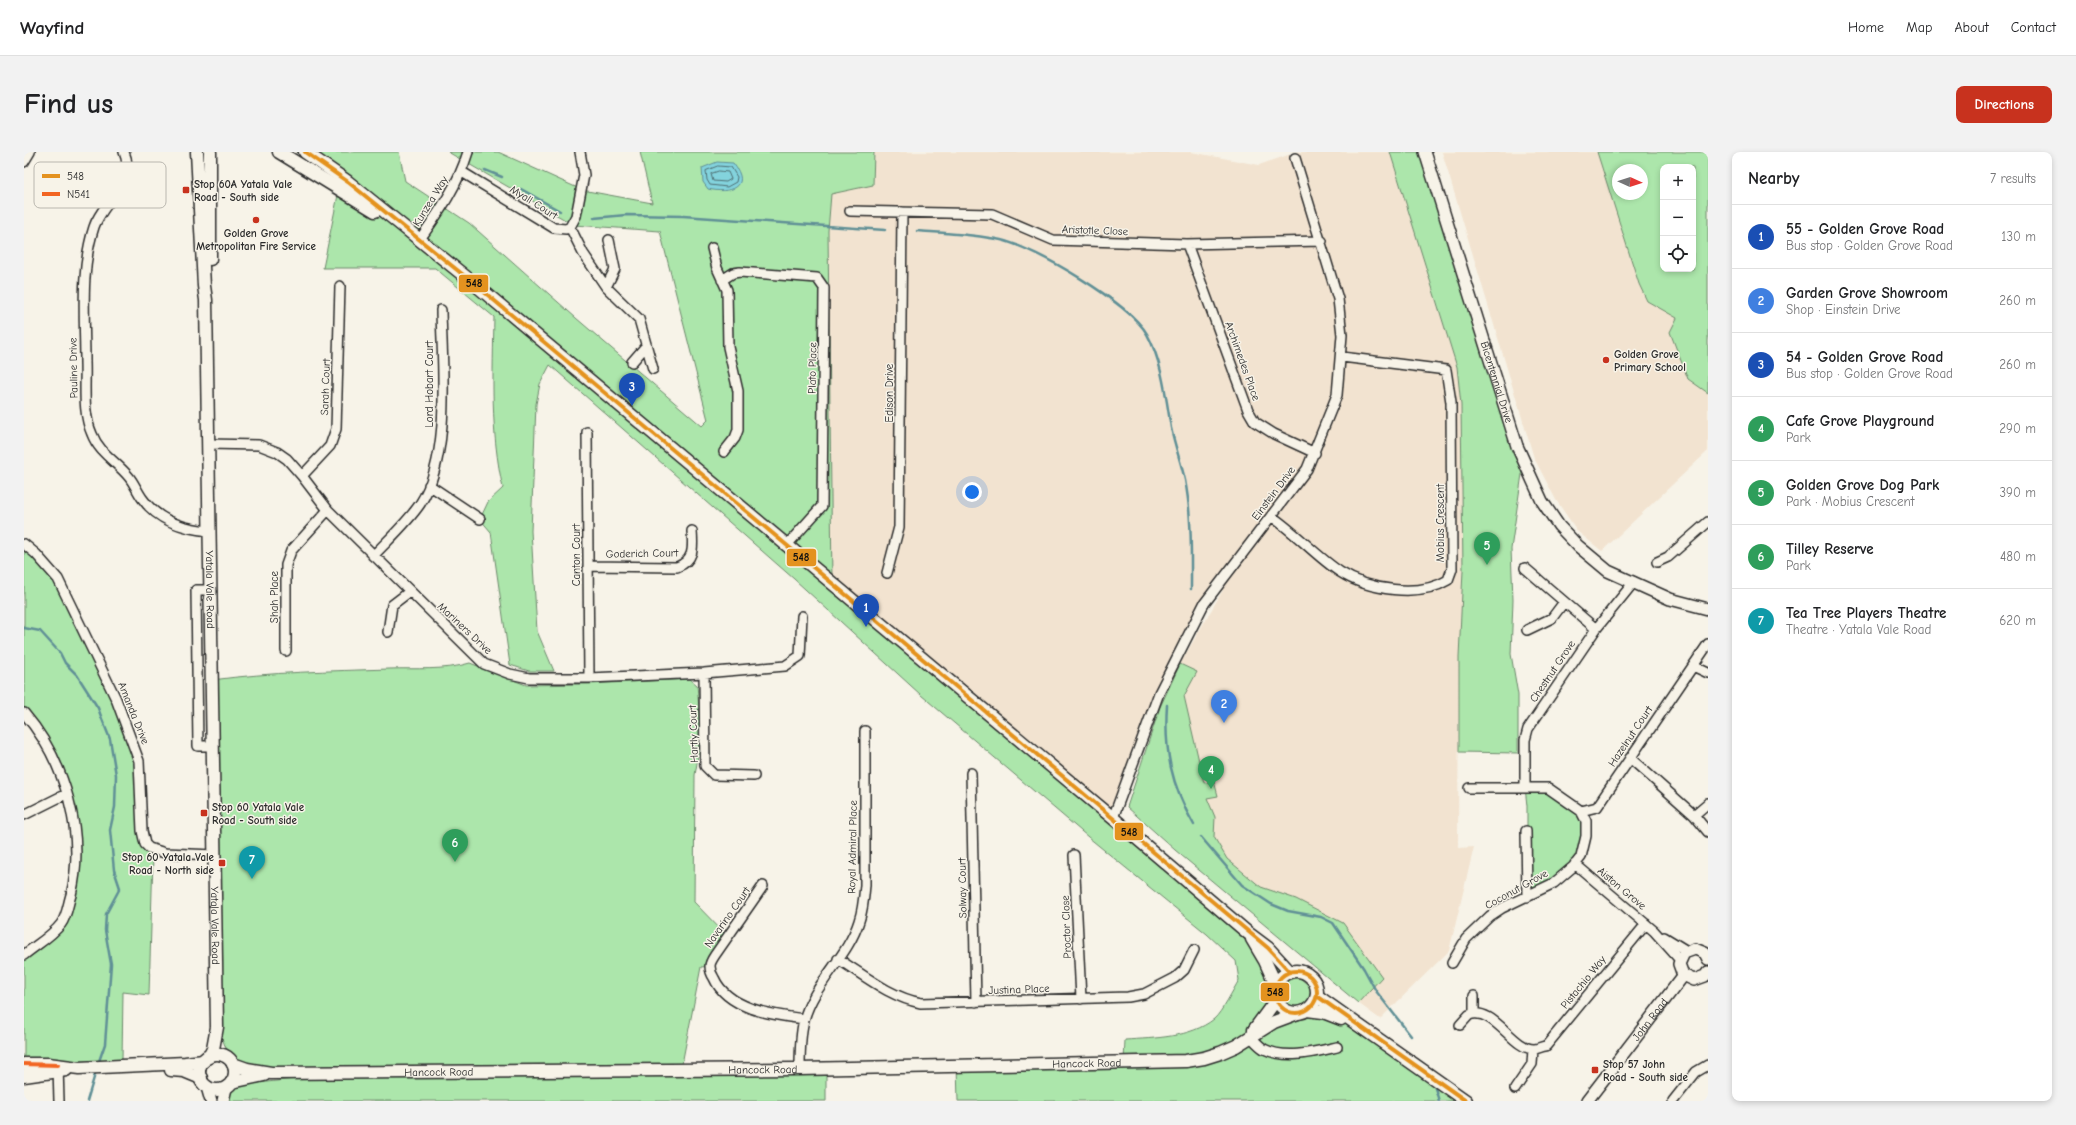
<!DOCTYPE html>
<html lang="en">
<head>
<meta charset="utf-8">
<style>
	body { margin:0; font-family:"Comic Neue",sans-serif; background:#f2f2f2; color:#202124 }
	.controls { position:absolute; right:12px; top:12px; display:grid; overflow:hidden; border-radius:8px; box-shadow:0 2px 6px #0003 }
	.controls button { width:36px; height:36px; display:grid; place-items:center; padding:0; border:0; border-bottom:1px solid #e0e0e0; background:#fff; color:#202124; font:20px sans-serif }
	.compass { position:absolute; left:1588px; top:12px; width:36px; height:36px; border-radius:50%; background:#fff; box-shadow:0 2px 6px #0003; rotate:93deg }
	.you { position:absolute; left:948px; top:340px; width:14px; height:14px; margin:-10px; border:3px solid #fff; border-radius:50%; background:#1a73e8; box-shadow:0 0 0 6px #1a73e833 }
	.badge { display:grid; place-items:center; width:26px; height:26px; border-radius:50%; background:#c8321e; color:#fff; font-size:13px; font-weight:700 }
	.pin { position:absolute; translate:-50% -33px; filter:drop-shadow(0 1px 2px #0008) }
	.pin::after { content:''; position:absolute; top:21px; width:14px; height:12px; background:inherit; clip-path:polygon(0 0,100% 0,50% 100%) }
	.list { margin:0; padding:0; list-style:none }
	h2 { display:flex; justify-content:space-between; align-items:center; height:52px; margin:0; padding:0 16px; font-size:17px }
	h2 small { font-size:13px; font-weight:400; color:#757577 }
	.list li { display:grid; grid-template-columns:26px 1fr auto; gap:12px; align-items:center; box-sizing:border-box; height:64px; padding:0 16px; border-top:1px solid #e0e0e0 }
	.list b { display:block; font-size:15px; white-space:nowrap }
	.list p { margin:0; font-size:13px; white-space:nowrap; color:#757577 }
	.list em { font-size:13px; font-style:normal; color:#757577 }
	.icon { flex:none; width:22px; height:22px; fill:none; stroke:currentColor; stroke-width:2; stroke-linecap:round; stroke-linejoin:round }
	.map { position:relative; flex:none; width:1684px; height:949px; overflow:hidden; border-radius:8px }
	header { display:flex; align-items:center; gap:24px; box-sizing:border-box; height:56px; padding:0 20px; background:#fff; border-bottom:1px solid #e0e0e0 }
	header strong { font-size:19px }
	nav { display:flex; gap:22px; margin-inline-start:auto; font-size:14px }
	.intro { display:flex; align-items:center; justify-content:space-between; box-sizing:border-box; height:96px; padding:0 24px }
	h1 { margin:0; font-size:28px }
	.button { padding:10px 18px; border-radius:8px; background:#c8321e; color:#fff; font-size:14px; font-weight:700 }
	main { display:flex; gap:24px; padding:0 24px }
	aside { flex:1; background:#fff; border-radius:8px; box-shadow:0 2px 6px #0003 }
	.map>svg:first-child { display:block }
	.built { fill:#f2e3d0; fill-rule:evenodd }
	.green { fill:#ace6ab; stroke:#6c886b; fill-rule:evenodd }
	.water { fill:#83d3dd; stroke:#609096 }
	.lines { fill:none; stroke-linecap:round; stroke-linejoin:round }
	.shore { stroke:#4e6e72; stroke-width:1 }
	.stream { stroke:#609096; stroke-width:2.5 }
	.minor-casing { stroke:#2b2b2b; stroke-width:12 }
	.tertiary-casing { stroke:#2b2b2b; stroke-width:14 }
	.secondary-casing { stroke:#2b2b2b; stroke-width:15 }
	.minor { stroke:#f7f3e8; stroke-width:9 }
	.tertiary { stroke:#f7f3e8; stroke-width:11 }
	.secondary { stroke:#f7f3e8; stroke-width:12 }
	.bus-1-casing { stroke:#f7f3e8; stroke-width:7 }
	.bus-2-casing { stroke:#f7f3e8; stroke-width:7 }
	.bus-1 { stroke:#e4921f; stroke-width:4 }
	.bus-2 { stroke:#f26522; stroke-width:4 }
	.poi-dot { fill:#c8321e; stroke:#f7f3e8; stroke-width:1.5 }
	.labels { text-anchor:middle; stroke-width:3; stroke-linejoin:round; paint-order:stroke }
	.poi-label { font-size:11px; font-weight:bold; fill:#2b2b2b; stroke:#f7f3e8; text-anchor:start }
	.street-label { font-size:11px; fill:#2b2b2b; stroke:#f7f3e8 }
	.key { fill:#f7f3e8; stroke:#bab7af; stroke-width:1 }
	.key-label { font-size:11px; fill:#2b2b2b }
	.line-badge { stroke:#f7f3e8; stroke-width:1.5 }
	.pale-badge-label { font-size:11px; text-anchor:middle; font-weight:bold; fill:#111 }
</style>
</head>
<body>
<header>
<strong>Wayfind</strong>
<nav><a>Home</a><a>Map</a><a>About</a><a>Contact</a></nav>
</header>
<div class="intro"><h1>Find us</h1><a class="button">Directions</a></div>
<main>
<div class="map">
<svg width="1684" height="949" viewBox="0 0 1684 949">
	<rect width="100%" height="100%" fill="#f7f3e8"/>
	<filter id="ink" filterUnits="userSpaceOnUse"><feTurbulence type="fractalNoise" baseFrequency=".025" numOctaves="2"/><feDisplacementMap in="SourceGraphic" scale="8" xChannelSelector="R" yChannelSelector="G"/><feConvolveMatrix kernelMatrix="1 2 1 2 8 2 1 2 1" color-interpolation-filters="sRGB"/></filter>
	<g filter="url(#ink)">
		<path class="built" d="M 850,0 L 1167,0 L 1235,13 L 1273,0 L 1366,0 L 1433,215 L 1437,253 L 1439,418 L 1435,505 L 1434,696 L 1450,695 L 1425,799 L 1356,867 L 1334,851 L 1103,655 L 1138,551 L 1156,512 L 1199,438 L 1192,435 L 1145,522 L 1089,666 L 808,431 L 804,79 L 807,41 L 849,33 Z
			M 1418,0 L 1684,0 L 1684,299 L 1578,399 L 1554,380 L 1532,348 L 1510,306 ZM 1639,15 L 1669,15 L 1669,117 L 1639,117 ZM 1594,18 L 1618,18 L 1618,42 L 1594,42 Z"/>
		<path class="green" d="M 273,0 L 375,0 L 381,29 L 445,71 L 552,166 L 678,274 L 684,268 L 636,79 L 550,73 L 424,0 L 474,0 L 558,38 L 628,51 L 616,0 L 850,0 L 849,33 L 807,42 L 804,79 L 808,431 L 1302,848 L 1436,949 L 934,949 L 933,914 L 1100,910 L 1101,888 C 1131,886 1166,886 1190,867 C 1198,860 1209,838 1215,828 L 1212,809 L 1183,782 L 1064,685 L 897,543 L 770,427 L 526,213 L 516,232 L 512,252 L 507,379 L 513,479 L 530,519 L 505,519 L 486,513 L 467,380 L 456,367 L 464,350 L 479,336 C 466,281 469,221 470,165 L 411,116 L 299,116 L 315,38 L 385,79 Z
			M 1366,0 L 1400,0 L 1467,227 L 1498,322 L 1487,397 L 1489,448 L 1487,502 L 1494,543 L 1494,601 L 1435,600 L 1435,505 L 1439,418 L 1437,253 L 1433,215 Z
			M 1573,0 L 1684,0 L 1684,241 L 1664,227 L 1646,180 L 1653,166 L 1623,149 L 1615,132 ZM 1639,15 L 1669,15 L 1669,117 L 1639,117 ZM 1594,18 L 1618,18 L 1618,42 L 1594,42 Z
			M 0,393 L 22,413 L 59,479 L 115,609 L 118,679 L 129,704 L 125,843 L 99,840 L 98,908 L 0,911 L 0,803 L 38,771 L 51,694 L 37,610 L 0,562 Z
			M 446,511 L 502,533 L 564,532 L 666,527 L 673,533 C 676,563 677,593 671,623 L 670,750 L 703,784 L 686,814 L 677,815 L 657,917 L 802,916 L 802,949 L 199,949 L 204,934 L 330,921 L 247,921 L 209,912 L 193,875 L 188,528 C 247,520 306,519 365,517 C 392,516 420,519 446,511 Z
			M 1156,512 L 1173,520 L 1160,544 L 1180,631 L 1190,629 L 1194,644 L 1183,646 L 1191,665 L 1190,685 L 1203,707 L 1237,735 L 1272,747 L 1319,771 L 1358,825 L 1334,851 L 1151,698 L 1103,655 L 1136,555 Z
			M 1501,635 L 1524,636 L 1562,669 L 1550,714 L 1503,745 L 1503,654 Z"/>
		<path class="water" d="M 693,10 L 709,11 C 729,36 705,42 684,37 L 679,30 L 678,16 Z"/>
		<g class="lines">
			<path class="shore" d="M 694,14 L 707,15 L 713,25 L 712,30 L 703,35 L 686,33 L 683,28 L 682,19 Z
				M 695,19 L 704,20 L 707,27 L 702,30 L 689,29 L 687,22 Z"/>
			<path class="stream" d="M 461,18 L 478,25
				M 497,37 L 536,59
				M 570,66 L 602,63 L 659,64 L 861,78
				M 893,79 C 921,81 949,82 977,88 C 1012,96 1105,151 1123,182 C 1138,209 1142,245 1147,276 C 1151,294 1157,311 1161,328 C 1168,364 1167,401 1167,437
				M 0,476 L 16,479 L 36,501 L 41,511 L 53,523 L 74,556 L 78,567 L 86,587 L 92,623 L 91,655 L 86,678 L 90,718 L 96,736 L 82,762 L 81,778 L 87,812 L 81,892 L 74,912
				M 1143,553 C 1140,598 1147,633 1170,673
				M 1177,685 L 1218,733 L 1247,752 L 1264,759 L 1297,765 L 1309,771 L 1340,817 L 1352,839 L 1387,884
				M 1410,933 L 1415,949
				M 63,949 L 72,919"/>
			<g class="minor-casing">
				<path id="minor" d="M 100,0 C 113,29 78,50 70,75 C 56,118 61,166 61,210 C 62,233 58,260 68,282 C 75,301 93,310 105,325 C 110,331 113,339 118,346 C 133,368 160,377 186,379
					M 0,10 L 6,0
					M 438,20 L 530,76 L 542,77 L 546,75 L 552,64 L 560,23 L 556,0
					M 826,59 L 968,62 L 1029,88 L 1163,92 L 1298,89
					M 546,75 L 559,101 L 582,135 L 615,167 L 629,217
					M 396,87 C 416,59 434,33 444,0
					M 1163,92 L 1224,258 L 1231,270 L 1250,282 L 1291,301
					M 688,96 L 693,116 L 703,138 L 704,195 L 714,239 L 714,278 L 711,286 L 700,300
					M 698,128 L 709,121 L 716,120 L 793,126 L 800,136 L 798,354 L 763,393
					M 582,135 L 591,117 L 585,88
					M 608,210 L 622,194
					M 563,280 L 565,526
					M 184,292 L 235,293 L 253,300 L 263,307 L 278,324 L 304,358 L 460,512 L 486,522 L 505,526 L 565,526 L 680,521 L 761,514 L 776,504 L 778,464
					M 278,324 L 306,294 L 312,277 L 316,134
					M 405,333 L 456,367
					M 1247,364 C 1271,380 1293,405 1316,420 C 1344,438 1395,446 1424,428 L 1428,417 L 1427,250 L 1422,218 L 1318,205
					M 0,392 L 12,402 L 34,427 L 92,547 L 115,609 L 118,679 L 121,692 L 125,696 L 141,701 L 191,703
					M 349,404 C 365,387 383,371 396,352 C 428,303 418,214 417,158
					M 1633,410 L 1644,405 L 1684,370
					M 564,414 L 653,415 C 671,408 669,395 668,379
					M 1501,416 L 1572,477
					M 863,421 L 875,375 L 878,60
					M 187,438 L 172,438 L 174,594 L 189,594
					M 1503,478 L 1528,466 L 1540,450
					M 364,480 L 368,453 L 385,440
					M 262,499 L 262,413 L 267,399 L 304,358
					M 1669,514 L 1684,521
					M 680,521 L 681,614 L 690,623 L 730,624
					M 0,561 C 41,609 62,681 47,743 C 44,752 43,764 37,772 C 28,784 12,793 0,803
					M 1606,606 L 1670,663 L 1684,680
					M 947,621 L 952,850
					M 1501,635 L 1501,588 L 1504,577 L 1572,477 L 1610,430
					M 1557,659 L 1573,655 L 1684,492
					M 0,663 L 42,642
					M 1670,663 L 1684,651
					M 1089,666 L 1135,541 L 1180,452 L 1283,317 L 1313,243 L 1318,183 L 1314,147 L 1271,6
					M 1502,679 L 1503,745
					M 1050,703 L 1057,847
					M 1551,712 L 1630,779 L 1656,808
					M 739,734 L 691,803 C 689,806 686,811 686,814 C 686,818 688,823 690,826 C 704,858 750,863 780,867
					M 1640,785 L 1663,799
					M 814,807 C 841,824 866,845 897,851 L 1104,845 L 1120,842 L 1151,826 L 1160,818 L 1170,798
					M 1428,811 L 1442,787 L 1466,764 L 1478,756 L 1530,731 L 1550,714 L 1557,705 L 1562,684 L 1562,669 L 1557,659 L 1524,636 L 1445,636
					M 1450,861 L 1450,844
					M 1436,873 L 1445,863 C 1470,854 1488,897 1510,897 C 1514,897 1518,894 1522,894 L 1622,772
					M 1226,884 C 1230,888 1235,894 1240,897 C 1262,908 1291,900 1313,895
					M 34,914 L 35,949
					M 776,917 C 776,901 776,883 780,868 C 790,831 824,805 835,769 C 839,758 840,745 841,733 L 841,579
					M 1491,937 L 1508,912 L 1509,897
					M 1649,949 L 1672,920 L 1684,913"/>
			</g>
			<g class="tertiary-casing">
				<g id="tertiary">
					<path id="s1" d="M 1401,0 L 1493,294 L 1518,349 L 1535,374 L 1554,394 L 1584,419 L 1646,447 L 1684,457"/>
					<path d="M 1684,807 L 1681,801 L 1671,797 L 1660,801 L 1655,812 L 1659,823 L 1670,828 L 1681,824 L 1684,820"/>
					<path d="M 183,935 L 187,949"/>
					<path d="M 199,949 L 202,936"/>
					<path id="s2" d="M 1563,949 L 1659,824"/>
				</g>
			</g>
			<g class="secondary-casing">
				<g id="secondary">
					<path id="s3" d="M 173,0 L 180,134 L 182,148 L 193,875 L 189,897 L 185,905"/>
					<path d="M 255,0 L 351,59"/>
					<path d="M 281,0 L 324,30 L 453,134 L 1089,666 L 1224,781 L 1244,796 L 1266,820"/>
					<path d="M 186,107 L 186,0"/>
					<path d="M 1228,787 L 1241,809 L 1252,833"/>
					<circle cx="1272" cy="840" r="21"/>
					<path d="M 1293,844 L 1442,949"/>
					<path d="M 1283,858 L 1299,860 L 1317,867"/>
					<path d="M 1230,878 L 1252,848"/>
					<circle cx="193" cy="920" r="18"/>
					<path d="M 0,912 L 24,912 L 55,916 L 161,911 L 180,909"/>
					<path id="s4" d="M 209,912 L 223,917 L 247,921 L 776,917 L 1162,909 L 1180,906 L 1196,901 L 1212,894 L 1250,870 L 1274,861"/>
					<path d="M 147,918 L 160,919 L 177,926"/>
					<path d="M 0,924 L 42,918"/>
					<path d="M 208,930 L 240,923"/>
				</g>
			</g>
			<use href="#minor" class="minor"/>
			<use href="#tertiary" class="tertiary"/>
			<use href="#secondary" class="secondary"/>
			<g class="bus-1-casing">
				<path id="bus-1" d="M 281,0 L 324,30 L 453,134 L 1244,796 L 1266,820
					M1251 840a21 21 0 1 1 42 0a21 21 0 1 1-42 0Z
					M 1293,844 L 1442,949"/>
			</g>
			<g class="bus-2-casing">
				<path id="bus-2" d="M 0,912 L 34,913"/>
			</g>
			<use href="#bus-1" class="bus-1"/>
			<use href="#bus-2" class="bus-2"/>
		</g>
	</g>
	<g class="poi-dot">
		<rect x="158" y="34" width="8" height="8" rx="2"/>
		<circle cx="232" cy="68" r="4"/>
		<circle cx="1582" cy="208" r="4"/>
		<rect x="176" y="657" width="8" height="8" rx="2"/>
		<rect x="194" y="707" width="8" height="8" rx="2"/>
		<rect x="1567" y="914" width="8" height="8" rx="2"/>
	</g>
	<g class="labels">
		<g class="poi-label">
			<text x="170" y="36">Stop 60A Yatala Vale<tspan x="170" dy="13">Road - South side</tspan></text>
			<text x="232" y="85" text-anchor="middle">Golden Grove<tspan x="232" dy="13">Metropolitan Fire Service</tspan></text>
			<text x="1590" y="206">Golden Grove<tspan x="1590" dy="13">Primary School</tspan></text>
			<text x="188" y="659">Stop 60 Yatala Vale<tspan x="188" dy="13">Road - South side</tspan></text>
			<text x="190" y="709" text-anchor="end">Stop 60 Yatala Vale<tspan x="190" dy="13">Road - North side</tspan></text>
			<text x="1579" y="916">Stop 57 John<tspan x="1579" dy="13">Road - South side</tspan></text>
		</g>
		<g class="street-label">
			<text transform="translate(406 49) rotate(-58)" y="4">Kunzea Way</text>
			<text transform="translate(510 50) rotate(32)" y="4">Myall Court</text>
			<text transform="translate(1071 78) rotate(2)" y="4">Aristotle Close</text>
			<text transform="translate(1219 209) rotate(70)" y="4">Archimedes Place</text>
			<text transform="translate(49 216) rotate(-91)" y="4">Pauline Drive</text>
			<text transform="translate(788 216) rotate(-89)" y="4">Plato Place</text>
			<text dy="4" stroke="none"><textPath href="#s1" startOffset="241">Bicentennial Drive</textPath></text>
			<text transform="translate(405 232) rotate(-90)" y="4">Lord Hobart Court</text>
			<text transform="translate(301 235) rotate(-88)" y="4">Sarah Court</text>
			<text transform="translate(865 241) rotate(-90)" y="4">Edison Drive</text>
			<text transform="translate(1249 341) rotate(-53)" y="4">Einstein Drive</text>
			<text transform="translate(1416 371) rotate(-90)" y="4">Mobius Crescent</text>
			<text transform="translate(618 401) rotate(-1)" y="4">Goderich Court</text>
			<text transform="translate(552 403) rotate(-90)" y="4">Canton Court</text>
			<text dy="4" stroke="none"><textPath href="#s3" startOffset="438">Yatala Vale Road</textPath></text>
			<text transform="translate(250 445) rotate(-90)" y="4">Shah Place</text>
			<text transform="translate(441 476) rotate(43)" y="4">Mariners Drive</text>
			<text transform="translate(1528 519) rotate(-56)" y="4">Chestnut Grove</text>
			<text transform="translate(110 561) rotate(68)" y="4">Amanda Drive</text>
			<text transform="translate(669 582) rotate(-92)" y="4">Hartly Court</text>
			<text transform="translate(1606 584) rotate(-56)" y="4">Hazelnut Court</text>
			<text transform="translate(828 695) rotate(-89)" y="4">Royal Admiral Place</text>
			<text transform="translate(938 736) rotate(-91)" y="4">Solway Court</text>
			<text transform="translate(1598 736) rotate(40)" y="4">Aiston Grove</text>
			<text transform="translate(1492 737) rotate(-29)" y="4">Coconut Grove</text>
			<text transform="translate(703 765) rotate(-55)" y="4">Navarino Court</text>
			<text dy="4" stroke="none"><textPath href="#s3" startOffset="774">Yatala Vale Road</textPath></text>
			<text transform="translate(1042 775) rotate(-92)" y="4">Proctor Close</text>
			<text transform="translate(1559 830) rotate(-51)" y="4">Pistachio Way</text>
			<text transform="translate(995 837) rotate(-2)" y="4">Justina Place</text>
			<text dy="4" stroke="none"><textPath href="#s2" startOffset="103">John Road</textPath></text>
			<text dy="4" stroke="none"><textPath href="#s4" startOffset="855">Hancock Road</textPath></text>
			<text dy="4" stroke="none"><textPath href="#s4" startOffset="531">Hancock Road</textPath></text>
			<text dy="4" stroke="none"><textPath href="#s4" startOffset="207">Hancock Road</textPath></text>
		</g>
	</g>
	<rect x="10" y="10" width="132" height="46" rx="6" class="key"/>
	<rect x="18" y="22" width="18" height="4" fill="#e4921f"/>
	<rect x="18" y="40" width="18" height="4" fill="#f26522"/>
	<g class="key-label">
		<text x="43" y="28">548</text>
		<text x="43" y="46">N541</text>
	</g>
	<g class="line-badge">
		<rect x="434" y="122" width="31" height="19" rx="4" fill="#e4921f"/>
		<rect x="762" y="396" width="31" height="19" rx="4" fill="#e4921f"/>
		<rect x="1090" y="670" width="30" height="19" rx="4" fill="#e4921f"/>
		<rect x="1236" y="830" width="30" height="20" rx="4" fill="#e4921f"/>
	</g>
	<g class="pale-badge-label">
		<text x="450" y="135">548</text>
		<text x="777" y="409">548</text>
		<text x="1105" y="684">548</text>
		<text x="1251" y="844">548</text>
	</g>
</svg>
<div class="controls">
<button>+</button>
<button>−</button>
<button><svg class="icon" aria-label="locate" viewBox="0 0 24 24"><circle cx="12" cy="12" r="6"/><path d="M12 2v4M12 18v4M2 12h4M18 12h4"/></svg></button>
</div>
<svg class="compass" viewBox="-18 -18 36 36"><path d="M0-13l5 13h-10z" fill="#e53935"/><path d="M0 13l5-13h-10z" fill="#757577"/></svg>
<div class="you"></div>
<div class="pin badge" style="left:842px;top:475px;background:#1a4fb4">1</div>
<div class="pin badge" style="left:1200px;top:571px;background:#3f7fe0">2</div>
<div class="pin badge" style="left:608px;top:254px;background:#1a4fb4">3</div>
<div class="pin badge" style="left:1187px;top:637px;background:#2e9e5b">4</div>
<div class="pin badge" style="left:1463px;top:413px;background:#2e9e5b">5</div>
<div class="pin badge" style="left:431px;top:710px;background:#2e9e5b">6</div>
<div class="pin badge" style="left:228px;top:727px;background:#0f9aa8">7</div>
</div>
<aside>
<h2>Nearby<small>7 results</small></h2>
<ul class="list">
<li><span class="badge" style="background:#1a4fb4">1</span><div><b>55 - Golden Grove Road</b><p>Bus stop · Golden Grove Road</p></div><em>130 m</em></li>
<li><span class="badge" style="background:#3f7fe0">2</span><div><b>Garden Grove Showroom</b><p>Shop · Einstein Drive</p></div><em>260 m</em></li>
<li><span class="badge" style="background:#1a4fb4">3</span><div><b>54 - Golden Grove Road</b><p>Bus stop · Golden Grove Road</p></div><em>260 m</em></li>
<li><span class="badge" style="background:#2e9e5b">4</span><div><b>Cafe Grove Playground</b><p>Park</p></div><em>290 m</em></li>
<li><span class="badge" style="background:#2e9e5b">5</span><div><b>Golden Grove Dog Park</b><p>Park · Mobius Crescent</p></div><em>390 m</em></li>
<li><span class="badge" style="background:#2e9e5b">6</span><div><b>Tilley Reserve</b><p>Park</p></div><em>480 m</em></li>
<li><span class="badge" style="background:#0f9aa8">7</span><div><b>Tea Tree Players Theatre</b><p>Theatre · Yatala Vale Road</p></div><em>620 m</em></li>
</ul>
</aside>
</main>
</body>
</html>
